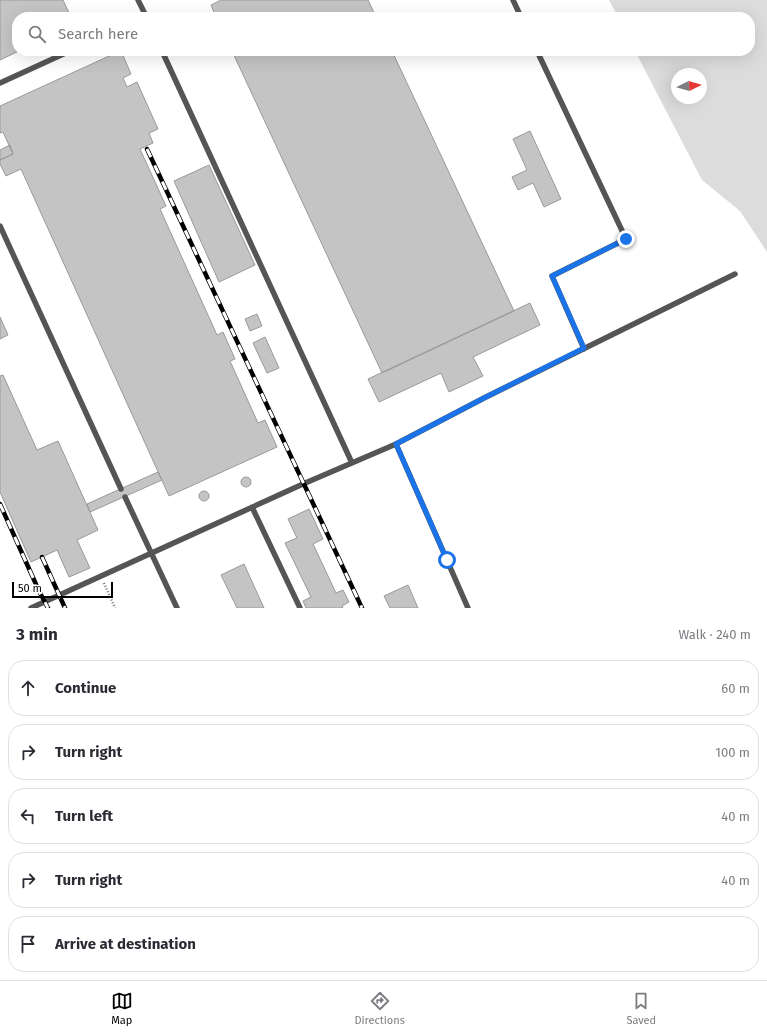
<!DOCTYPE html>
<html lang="en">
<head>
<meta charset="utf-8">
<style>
	body { margin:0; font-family:"Fira Sans",sans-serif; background:#f2f2f3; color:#2b2b33 }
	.compass { position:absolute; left:671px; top:68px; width:36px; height:36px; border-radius:50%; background:#fff; box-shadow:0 4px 16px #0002; rotate:85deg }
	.scale { position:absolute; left:12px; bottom:10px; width:101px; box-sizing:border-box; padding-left:4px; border:2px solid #000; border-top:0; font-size:11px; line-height:14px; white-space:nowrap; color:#000; -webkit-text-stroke:3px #fff; paint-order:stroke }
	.stop { position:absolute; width:12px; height:12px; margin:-9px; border:3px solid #1a73e8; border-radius:50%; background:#fff }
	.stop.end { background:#1a73e8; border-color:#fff; box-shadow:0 1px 4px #0008 }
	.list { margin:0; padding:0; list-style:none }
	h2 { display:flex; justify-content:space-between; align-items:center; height:52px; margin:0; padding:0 16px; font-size:17px }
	h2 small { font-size:13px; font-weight:400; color:#7c7c81 }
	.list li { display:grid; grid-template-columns:26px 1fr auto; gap:12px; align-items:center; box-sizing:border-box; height:56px; margin:0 8px 8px; padding:0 8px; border:1px solid #e1e1e2; border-radius:16px }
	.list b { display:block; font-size:15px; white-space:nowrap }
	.list em { font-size:13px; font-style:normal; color:#7c7c81 }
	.icon { flex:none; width:22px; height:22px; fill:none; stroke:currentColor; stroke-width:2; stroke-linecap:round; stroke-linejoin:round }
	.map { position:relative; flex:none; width:767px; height:608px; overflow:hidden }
	.search { position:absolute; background:#fff; box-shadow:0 4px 16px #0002; left:12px; right:12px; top:12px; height:44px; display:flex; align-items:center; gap:10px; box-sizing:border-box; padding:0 14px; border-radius:16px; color:#7c7c81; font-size:15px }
	.sheet { height:372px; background:#fff }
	nav { display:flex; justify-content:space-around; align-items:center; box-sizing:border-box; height:56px; border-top:1px solid #e1e1e2; background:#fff; font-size:11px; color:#7c7c81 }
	nav a { display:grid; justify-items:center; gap:2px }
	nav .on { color:#000 }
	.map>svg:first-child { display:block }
	.green { fill:#dcdcdc; fill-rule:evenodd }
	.building { fill:#c4c4c4; stroke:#999 }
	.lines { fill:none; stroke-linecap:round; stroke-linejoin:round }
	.path { stroke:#777; stroke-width:2.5; stroke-dasharray:1 2; stroke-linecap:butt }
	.service { stroke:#555; stroke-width:5.5 }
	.rail-casing { stroke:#000; stroke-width:4.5 }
	.rail { stroke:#fff; stroke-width:3; stroke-dasharray:9; stroke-linecap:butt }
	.route { stroke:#1a73e8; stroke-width:5 }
</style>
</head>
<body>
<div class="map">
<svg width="767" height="608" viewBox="0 0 767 608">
	<rect width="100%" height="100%" fill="#fff"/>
	<path class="green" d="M 609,0 L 767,0 L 767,252 L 740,211 L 702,180 L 635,51 L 750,51 L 750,17 L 618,17 ZM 677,74 L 701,74 L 701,98 L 677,98 Z"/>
	<path class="building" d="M 0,0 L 63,0 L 71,17 L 17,17 L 17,51 L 19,51 L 0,60 Z
		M 221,0 L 368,0 L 376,17 L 216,17 L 211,5 Z
		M 120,51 L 121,51 L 131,74 L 123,78 L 127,87 L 137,82 L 158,129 L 149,133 L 153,143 L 140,149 L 166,206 L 160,209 L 217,335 L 223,332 L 235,359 L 230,361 L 258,423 L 265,420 L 277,447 L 169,496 L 21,169 L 6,176 L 0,164 L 0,160 L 13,154 L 3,132 L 0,133 L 0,106 Z
		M 232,51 L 392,51 L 514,311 L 382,373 Z
		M 530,131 L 561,199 L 544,207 L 533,183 L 518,190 L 512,177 L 527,170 L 513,139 Z
		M 10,145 L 13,154 L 0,160 L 0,150 Z
		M 209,165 L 255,265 L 219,282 L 174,181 Z
		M 530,303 L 540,325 L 473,357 L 483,376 L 449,392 L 441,373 L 379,402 L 368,379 Z
		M 257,314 L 262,326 L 250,331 L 245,319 Z
		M 0,317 L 8,335 L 0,339 Z
		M 265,337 L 279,368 L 267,373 L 253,343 Z
		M 3,375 L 37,450 L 58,441 L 98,530 L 77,540 L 90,568 L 69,577 L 57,550 L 31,562 L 0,492 L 0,376 Z
		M 158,472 L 162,480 L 90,512 L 87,504 Z
		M241 482a5 5 0 1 1 10 0a5 5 0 1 1-10 0Z
		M199 496a5 5 0 1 1 10 0a5 5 0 1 1-10 0Z
		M 309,509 L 323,539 L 313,544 L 336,593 L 343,590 L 349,602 L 342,606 L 343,608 L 306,608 L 303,601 L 311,597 L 285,543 L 297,538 L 288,519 Z
		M 244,564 L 264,608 L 237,608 L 221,575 Z
		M 408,585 L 418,608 L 390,608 L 384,596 Z"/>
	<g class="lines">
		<path class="path" d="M 104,583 L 115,608"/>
		<path class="service" d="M 138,0 L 146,16 L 144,17
			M 513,0 L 521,17
			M 162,51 L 352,463
			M 537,51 L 626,239 L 552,276 L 584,349
			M 0,83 L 70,51
			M 0,226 L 121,489
			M 396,444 L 484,398 L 735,274
			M 125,497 L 177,608
			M 252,507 L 300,608
			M 31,608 L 303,484 L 396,444 L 468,608"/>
		<g class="rail-casing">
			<path id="rail" d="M 147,149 L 362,608
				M 0,504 L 39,591 L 48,608
				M 42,557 L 65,608"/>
		</g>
		<use href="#rail" class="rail"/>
	</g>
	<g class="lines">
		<path class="route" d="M 447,560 L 396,444 L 484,398 L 584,348 L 552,276 L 626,239"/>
	</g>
</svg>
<svg class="compass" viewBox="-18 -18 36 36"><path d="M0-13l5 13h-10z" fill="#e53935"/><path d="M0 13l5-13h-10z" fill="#7c7c81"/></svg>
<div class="scale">50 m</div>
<div class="stop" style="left:447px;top:560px"></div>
<div class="stop end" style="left:626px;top:239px"></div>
<div class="search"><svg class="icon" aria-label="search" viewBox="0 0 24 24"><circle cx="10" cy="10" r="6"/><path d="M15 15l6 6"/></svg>Search here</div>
</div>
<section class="sheet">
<h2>3 min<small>Walk · 240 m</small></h2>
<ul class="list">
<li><svg class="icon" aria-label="ahead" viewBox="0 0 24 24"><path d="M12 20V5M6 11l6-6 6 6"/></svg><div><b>Continue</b></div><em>60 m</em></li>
<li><svg class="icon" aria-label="right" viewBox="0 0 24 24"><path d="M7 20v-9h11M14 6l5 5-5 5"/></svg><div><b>Turn right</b></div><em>100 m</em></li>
<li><svg class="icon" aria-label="left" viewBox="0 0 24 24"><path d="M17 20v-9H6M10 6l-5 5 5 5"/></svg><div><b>Turn left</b></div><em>40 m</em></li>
<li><svg class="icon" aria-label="right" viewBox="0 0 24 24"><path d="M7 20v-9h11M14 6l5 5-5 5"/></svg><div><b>Turn right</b></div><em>40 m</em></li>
<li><svg class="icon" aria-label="arrive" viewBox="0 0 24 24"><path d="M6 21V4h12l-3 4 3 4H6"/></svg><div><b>Arrive at destination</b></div></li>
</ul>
</section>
<nav>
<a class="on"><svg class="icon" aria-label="map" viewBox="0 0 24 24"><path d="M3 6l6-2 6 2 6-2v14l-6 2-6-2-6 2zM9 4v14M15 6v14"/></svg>Map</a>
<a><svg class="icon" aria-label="directions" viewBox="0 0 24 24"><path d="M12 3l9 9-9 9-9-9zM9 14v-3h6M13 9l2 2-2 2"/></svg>Directions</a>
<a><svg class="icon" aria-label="saved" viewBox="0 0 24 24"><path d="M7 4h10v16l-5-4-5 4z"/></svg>Saved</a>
</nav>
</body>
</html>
